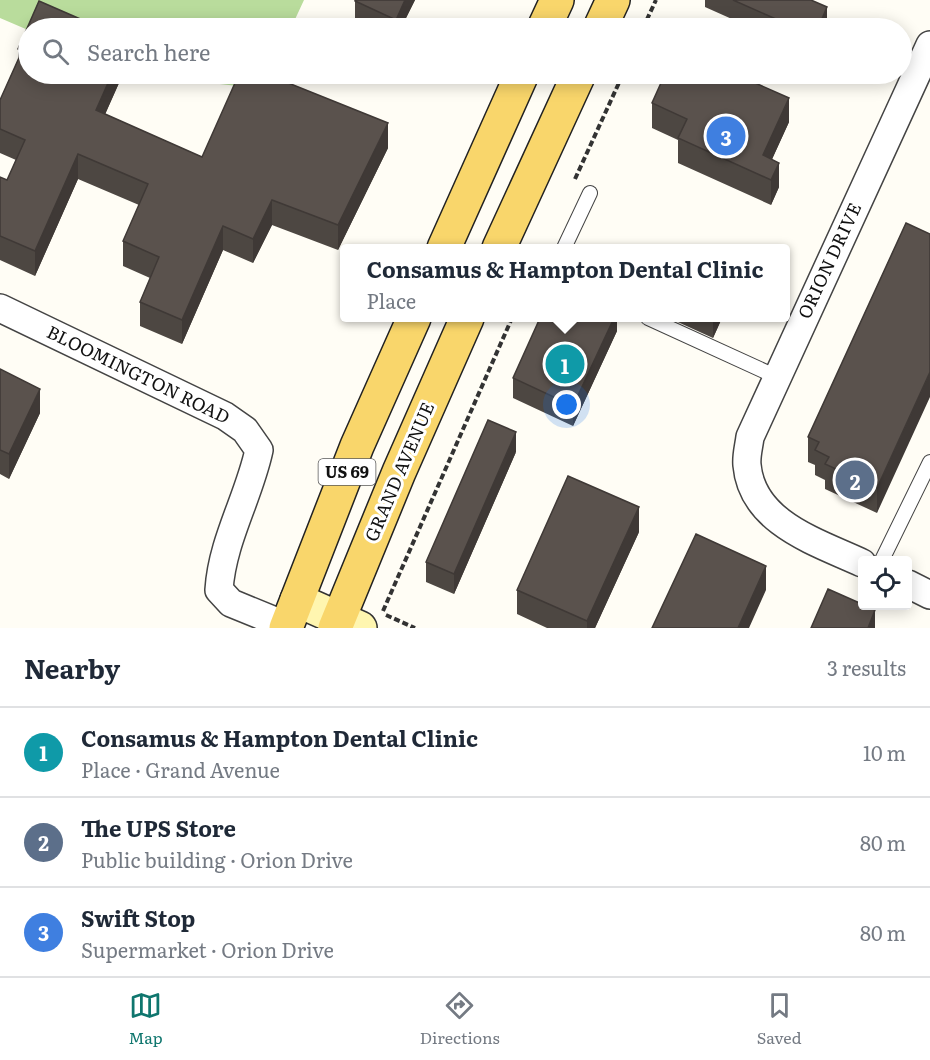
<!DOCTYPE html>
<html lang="en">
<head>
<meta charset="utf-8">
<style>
	body { margin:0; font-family:Literata,serif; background:#f2f2f3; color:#1f2937 }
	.controls { position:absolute; right:18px; bottom:18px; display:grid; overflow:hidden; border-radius:6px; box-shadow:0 3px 15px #0003 }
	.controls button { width:54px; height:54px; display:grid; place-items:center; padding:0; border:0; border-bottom:2px solid #e0e1e3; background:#fff; color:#1f2937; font:30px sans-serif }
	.you { position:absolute; left:567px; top:405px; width:21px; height:21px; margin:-15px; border:4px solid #fff; border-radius:50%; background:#1a73e8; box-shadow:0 0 0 9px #1a73e833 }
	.badge { display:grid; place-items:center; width:39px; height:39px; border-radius:50%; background:#0f766e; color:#fff; font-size:20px; font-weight:700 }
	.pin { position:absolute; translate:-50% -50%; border:3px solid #fff; box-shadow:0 2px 6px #0006 }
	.popup { position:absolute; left:340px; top:244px; width:450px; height:78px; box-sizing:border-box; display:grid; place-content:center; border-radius:6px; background:#fff; filter:drop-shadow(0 2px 4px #0005); font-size:20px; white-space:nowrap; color:#747a83 }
	.popup b { font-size:22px; color:#1f2937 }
	.popup::after { content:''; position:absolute; left:50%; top:100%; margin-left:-12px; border:12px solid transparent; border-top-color:#fff }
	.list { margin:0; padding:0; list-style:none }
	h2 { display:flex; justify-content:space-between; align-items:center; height:78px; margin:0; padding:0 24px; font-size:26px }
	h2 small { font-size:20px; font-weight:400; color:#747a83 }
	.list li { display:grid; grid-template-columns:39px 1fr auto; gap:18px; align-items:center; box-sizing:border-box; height:90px; padding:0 24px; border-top:2px solid #e0e1e3 }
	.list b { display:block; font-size:22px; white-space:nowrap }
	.list p { margin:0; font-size:20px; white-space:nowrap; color:#747a83 }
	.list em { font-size:20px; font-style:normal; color:#747a83 }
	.icon { flex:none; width:33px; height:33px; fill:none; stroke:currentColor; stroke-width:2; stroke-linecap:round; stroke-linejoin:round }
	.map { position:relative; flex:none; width:930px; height:628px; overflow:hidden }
	.search { position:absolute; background:#fff; box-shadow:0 3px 15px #0003; left:18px; right:18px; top:18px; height:66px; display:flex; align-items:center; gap:15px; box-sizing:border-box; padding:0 21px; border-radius:33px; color:#747a83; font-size:22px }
	.sheet { height:348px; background:#fff }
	nav { display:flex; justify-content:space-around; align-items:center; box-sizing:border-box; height:84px; border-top:2px solid #e0e1e3; background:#fff; font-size:16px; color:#747a83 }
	nav a { display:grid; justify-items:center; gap:3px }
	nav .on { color:#0f766e }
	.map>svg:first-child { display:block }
	.forest { fill:#b9dc9c }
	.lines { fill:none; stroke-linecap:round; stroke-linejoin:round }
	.lane-casing { stroke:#444; stroke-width:16 }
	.street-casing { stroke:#444; stroke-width:30 }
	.secondary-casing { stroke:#333; stroke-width:36 }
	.primary-casing { stroke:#222; stroke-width:36 }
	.path { stroke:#333; stroke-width:4; stroke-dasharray:6 3; stroke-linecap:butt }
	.lane { stroke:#fff; stroke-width:14 }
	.street { stroke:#fff; stroke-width:27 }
	.secondary { stroke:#fff6b0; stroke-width:33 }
	.primary { stroke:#f9d66b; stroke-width:33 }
	.wall { fill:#4d4742 }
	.shaded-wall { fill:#3f3936 }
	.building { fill:#5a524d; stroke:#3f3936; stroke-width:1.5 }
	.labels { text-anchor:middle; stroke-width:6; stroke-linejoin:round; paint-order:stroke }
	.shield { fill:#fff; stroke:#585858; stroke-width:1.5 }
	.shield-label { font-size:16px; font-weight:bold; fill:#111 }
	.street-label { font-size:18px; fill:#111; stroke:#fff }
</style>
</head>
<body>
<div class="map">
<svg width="930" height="628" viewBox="0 0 930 628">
	<rect width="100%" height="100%" fill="#fffdf5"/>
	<path class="forest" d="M 0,0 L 304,0 L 291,28 L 28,30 L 0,18 Z
		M 129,74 L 272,74 L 265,89 Z"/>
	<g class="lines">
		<g class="lane-casing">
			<path id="lane" d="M 564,248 L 590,193
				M 648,318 L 777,377
				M 882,560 L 930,462"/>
		</g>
		<g class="street-casing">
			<path id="street" d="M 0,308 L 225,416 L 245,430 L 259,450 C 249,497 222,541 219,590 L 231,603 L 287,626
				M 862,563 C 817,542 752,523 747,465 C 746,456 749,446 750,437 L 930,45
				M 908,584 L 930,595"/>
		</g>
		<g class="secondary-casing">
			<path id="secondary" d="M 297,600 L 360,628"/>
		</g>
		<g class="primary-casing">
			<path id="primary" d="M 544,28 L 557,0
				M 600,28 L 613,0
				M 444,248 L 522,74
				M 499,248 L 579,74
				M 286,628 L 357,446 L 414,318
				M 335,628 L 399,472 L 467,318"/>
		</g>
		<path class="path" d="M 643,28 L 656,0
			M 575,179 L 623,74
			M 383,611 L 512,318
			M 386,615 L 415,628"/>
		<use href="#lane" class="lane"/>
		<use href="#street" class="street"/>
		<use href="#secondary" class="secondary"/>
		<use href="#primary" class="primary"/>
	</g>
	<path class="wall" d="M 355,0 L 415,0 L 401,28 L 372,28 L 355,21 Z
		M 705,0 L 811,0 L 827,27 L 827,28 L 752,28 L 705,7 Z
		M 39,1 L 28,74 L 123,74 L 105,114 L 202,157 L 388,148 L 338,250 L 272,225 L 253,263 L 223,250 L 182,344 L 140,326 L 140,302 L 150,278 L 123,266 L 123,241 L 139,205 L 78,179 L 35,276 L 0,260 L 0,177 L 7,180 L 16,160 L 0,153 L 0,100 L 18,60 L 18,49 Z
		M 652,103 L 789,122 L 772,159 L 779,187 L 771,205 L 678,163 L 678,140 L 652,128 Z
		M 906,223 L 877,513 L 825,489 L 825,480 L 815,475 L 815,465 L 808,462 L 808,437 Z
		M 617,318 L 617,331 L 573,426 L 513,398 L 513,378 Z
		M 669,318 L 722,318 L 713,338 Z
		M 0,369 L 40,413 L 9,479 L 0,474 Z
		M 516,452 L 454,594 L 426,582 L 426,562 Z
		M 639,532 L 595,628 L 547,628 L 517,614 L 517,590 Z"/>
	<path class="shaded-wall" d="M 405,0 L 415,0 L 401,28 L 396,28 L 396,20 Z
		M 827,7 L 827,28 L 818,28 Z
		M 112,74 L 123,74 L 96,135 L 96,110 Z
		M 789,98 L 789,122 L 764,177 L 763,155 Z
		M 388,123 L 388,148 L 338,250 L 338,225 Z
		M 78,154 L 78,179 L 35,276 L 35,251 Z
		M 779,163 L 779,187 L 771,205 L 771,180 Z
		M 272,200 L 272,225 L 253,263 L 253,239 Z
		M 223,226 L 223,250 L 182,344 L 182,320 Z
		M 614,318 L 617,318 L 617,331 L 573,426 L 573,406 Z
		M 713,318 L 722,318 L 713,338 Z
		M 930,372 L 930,397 L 877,513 L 877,488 Z
		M 40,389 L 40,413 L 9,479 L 9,454 Z
		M 516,432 L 516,452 L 454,594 L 454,574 Z
		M 639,507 L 639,532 L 595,628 L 587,628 L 587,621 Z
		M 766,566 L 766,590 L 749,628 L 738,628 Z
		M 875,610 L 875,628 L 868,628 Z"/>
	<path class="building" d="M 355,0 L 405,0 L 396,20 L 355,1 Z
		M 733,0 L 811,0 L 827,7 L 818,28 L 796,28 Z
		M 39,1 L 101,28 L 28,28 L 28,74 L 112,74 L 96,110 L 202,157 L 239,74 L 266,74 L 388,123 L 338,225 L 272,200 L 253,239 L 223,226 L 182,320 L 140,302 L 159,257 L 123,241 L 148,184 L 78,154 L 35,251 L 0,236 L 0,177 L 7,180 L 25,140 L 0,129 L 0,100 L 22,51 L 18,49 Z
		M 665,74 L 735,74 L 789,98 L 763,155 L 779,163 L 771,180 L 678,138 L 687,119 L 652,103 Z
		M 906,223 L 930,234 L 930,372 L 877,488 L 825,464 L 829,457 L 815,450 L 819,442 L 808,437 Z
		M 540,318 L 614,318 L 573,406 L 513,378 Z
		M 0,369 L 40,389 L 9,454 L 0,450 Z
		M 488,420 L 516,432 L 454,574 L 426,562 Z
		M 568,476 L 639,507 L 587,621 L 517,590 Z
		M 696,534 L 766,566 L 738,628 L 652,628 Z
		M 828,589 L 862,604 L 862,606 L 865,606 L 875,610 L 868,628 L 811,628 Z"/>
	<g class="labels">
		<rect class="shield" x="318.5" y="459" width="57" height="26" rx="4.5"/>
		<g class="shield-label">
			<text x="347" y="478">US 69</text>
		</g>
		<g class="street-label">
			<text transform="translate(830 261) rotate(-65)" y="6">ORION DRIVE</text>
			<text transform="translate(138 375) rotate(26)" y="6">BLOOMINGTON ROAD</text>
			<text transform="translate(400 472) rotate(-67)" y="6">GRAND AVENUE</text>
		</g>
	</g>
</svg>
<div class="controls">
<button><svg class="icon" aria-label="locate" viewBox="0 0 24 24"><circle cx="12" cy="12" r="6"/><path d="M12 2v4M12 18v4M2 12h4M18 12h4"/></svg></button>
</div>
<div class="you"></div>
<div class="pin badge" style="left:565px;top:364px;background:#0f9aa8">1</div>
<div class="popup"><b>Consamus &amp; Hampton Dental Clinic</b>Place</div>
<div class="pin badge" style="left:855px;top:480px;background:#5c6f8a">2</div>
<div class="pin badge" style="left:726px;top:136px;background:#3f7fe0">3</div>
<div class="search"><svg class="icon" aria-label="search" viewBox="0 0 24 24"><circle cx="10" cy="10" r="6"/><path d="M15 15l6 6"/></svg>Search here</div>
</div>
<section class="sheet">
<h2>Nearby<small>3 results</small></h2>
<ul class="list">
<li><span class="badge" style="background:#0f9aa8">1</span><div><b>Consamus &amp; Hampton Dental Clinic</b><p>Place · Grand Avenue</p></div><em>10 m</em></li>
<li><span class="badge" style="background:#5c6f8a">2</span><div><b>The UPS Store</b><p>Public building · Orion Drive</p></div><em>80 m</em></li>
<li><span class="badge" style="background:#3f7fe0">3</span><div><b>Swift Stop</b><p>Supermarket · Orion Drive</p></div><em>80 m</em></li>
</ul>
</section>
<nav>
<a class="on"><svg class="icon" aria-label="map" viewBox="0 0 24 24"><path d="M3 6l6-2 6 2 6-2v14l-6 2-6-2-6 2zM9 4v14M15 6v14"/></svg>Map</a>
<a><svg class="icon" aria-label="directions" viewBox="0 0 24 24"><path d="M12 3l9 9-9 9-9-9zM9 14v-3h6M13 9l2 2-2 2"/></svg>Directions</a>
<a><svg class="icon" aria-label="saved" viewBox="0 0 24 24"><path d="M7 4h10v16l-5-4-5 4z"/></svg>Saved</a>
</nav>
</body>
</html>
